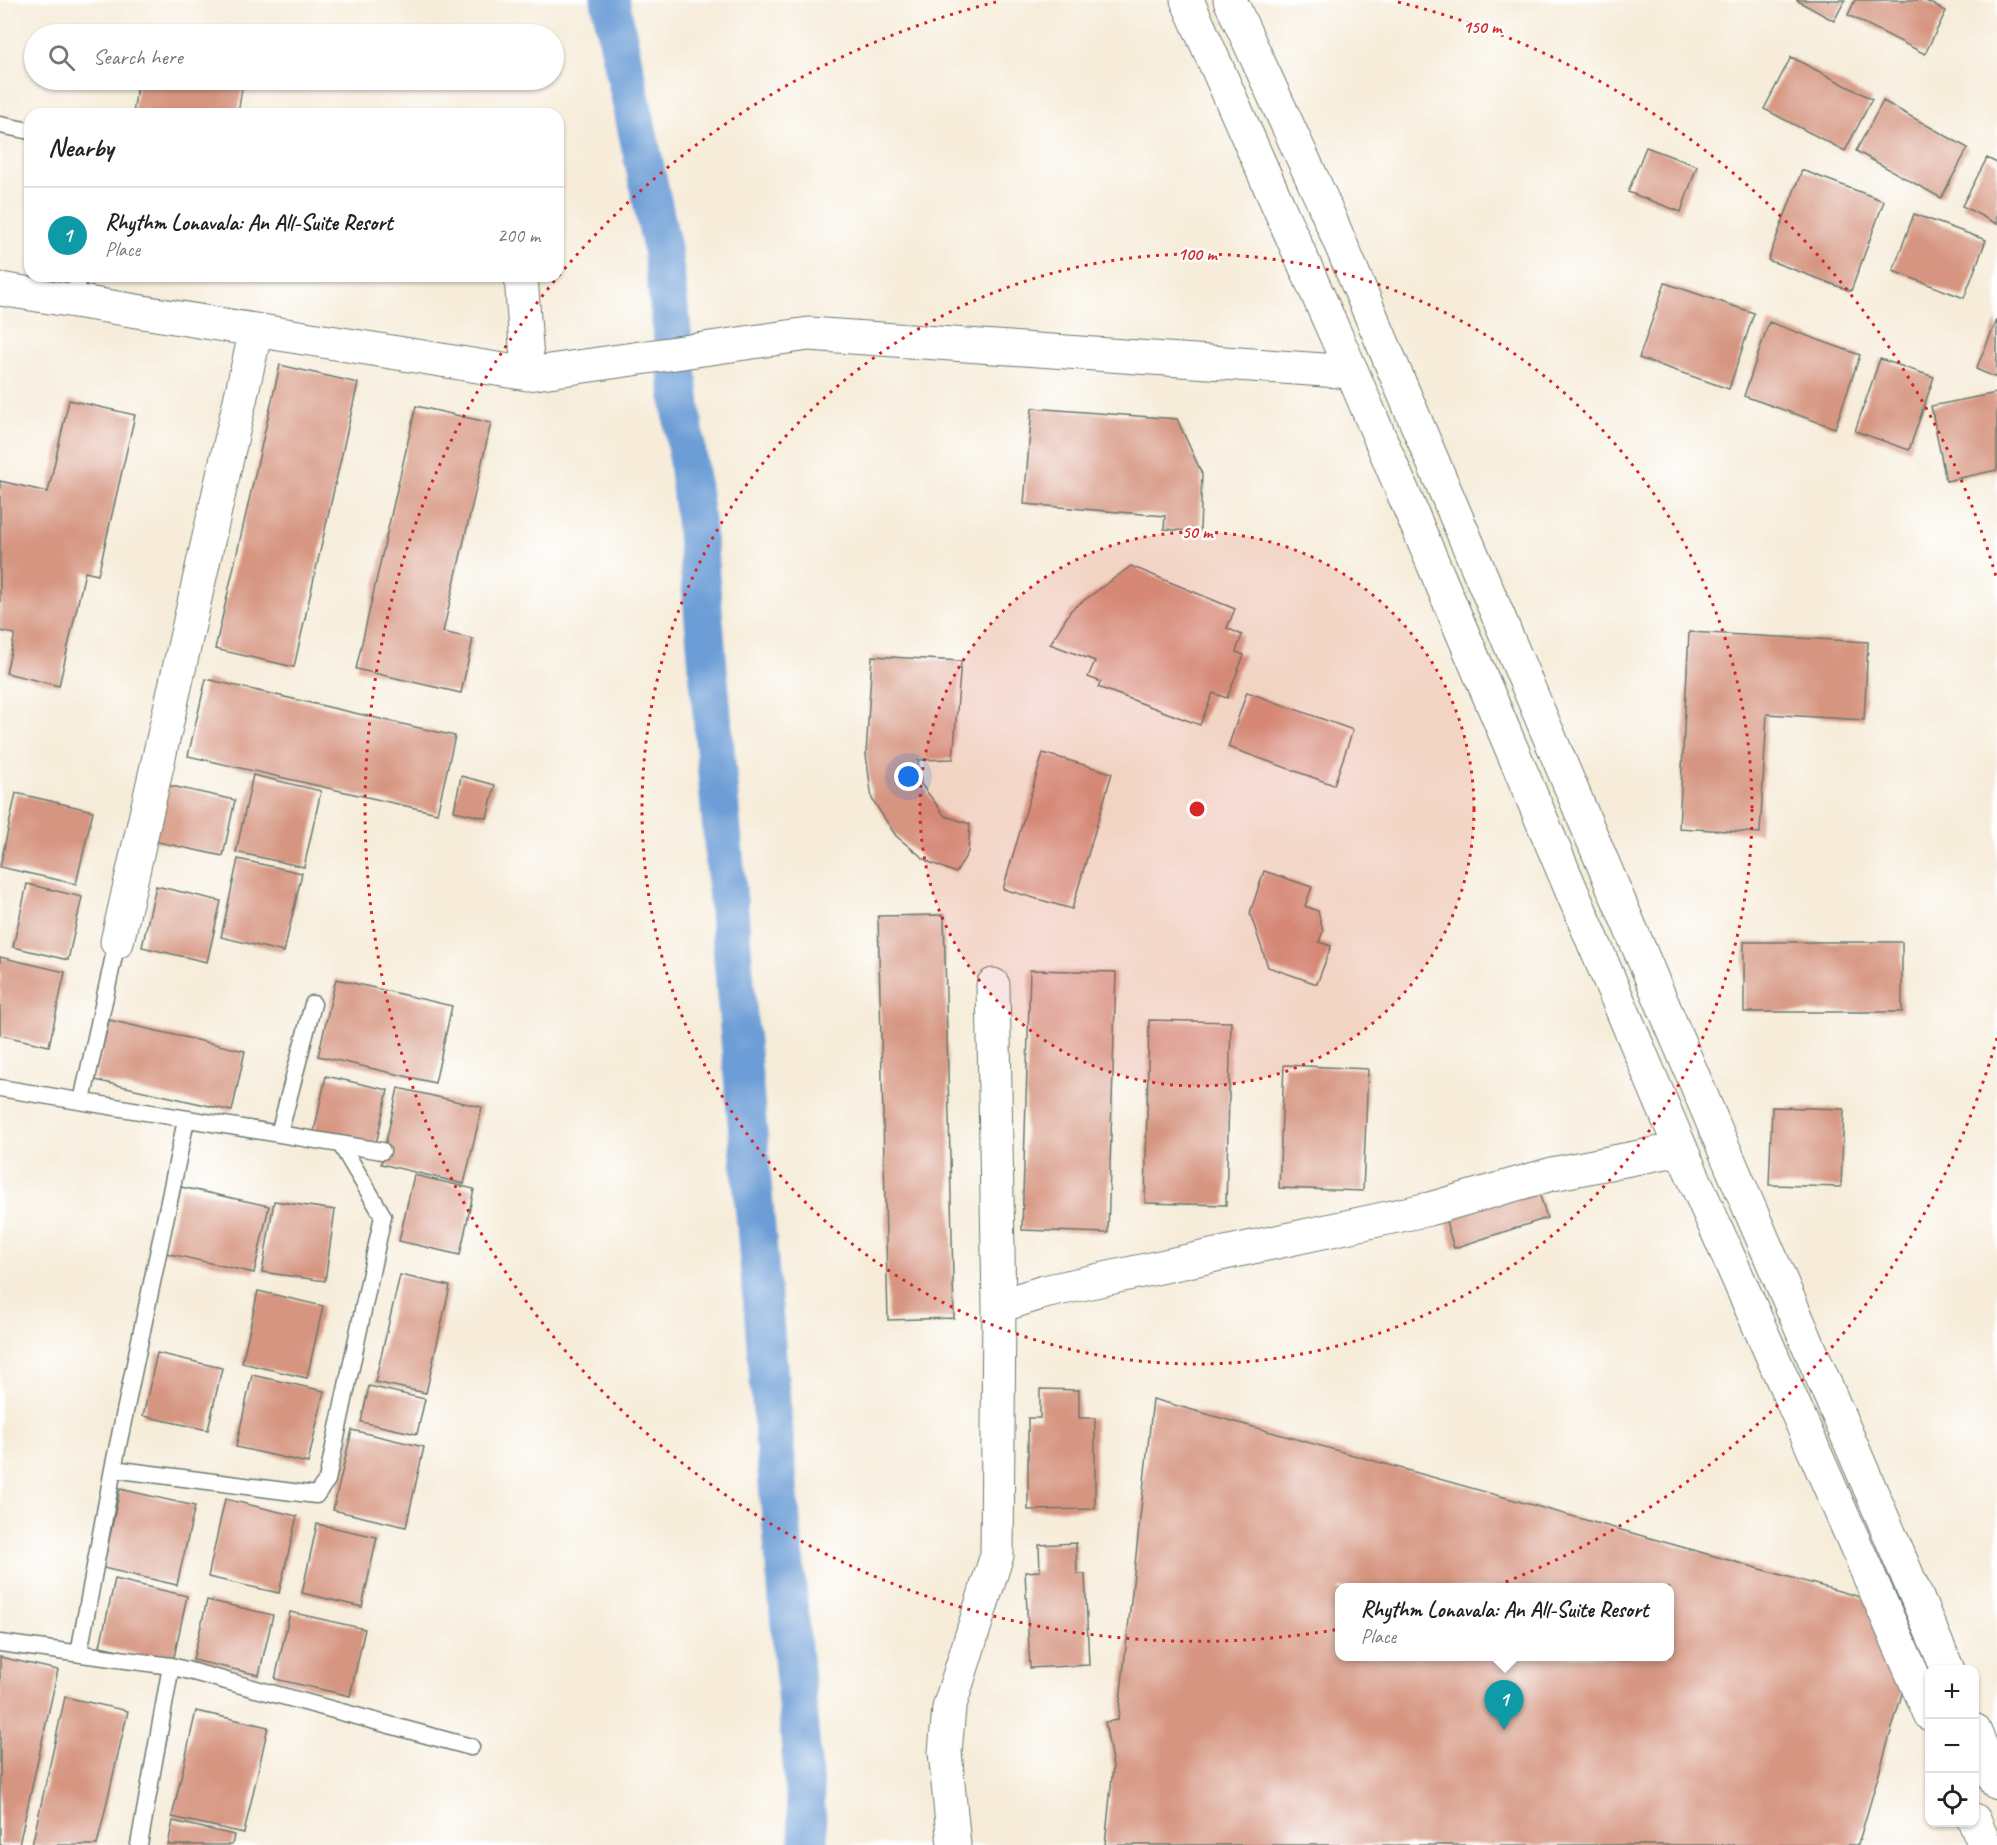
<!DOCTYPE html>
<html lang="en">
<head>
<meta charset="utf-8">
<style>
	body { margin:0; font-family:Caveat,sans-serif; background:#f2f2f2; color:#222 }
	.controls { position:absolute; right:18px; bottom:18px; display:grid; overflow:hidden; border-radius:12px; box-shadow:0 2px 4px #0004 }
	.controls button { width:54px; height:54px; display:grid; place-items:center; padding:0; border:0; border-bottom:2px solid #e0e0e0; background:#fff; color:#222; font:30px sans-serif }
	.you { position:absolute; left:909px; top:777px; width:21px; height:21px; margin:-15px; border:4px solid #fff; border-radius:50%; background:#1a73e8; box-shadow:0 0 0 9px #1a73e833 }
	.badge { display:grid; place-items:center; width:39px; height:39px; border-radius:50%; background:#2563eb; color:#fff; font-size:20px; font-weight:700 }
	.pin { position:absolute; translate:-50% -50px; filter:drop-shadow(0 2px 3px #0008) }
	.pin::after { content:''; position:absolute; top:32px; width:21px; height:18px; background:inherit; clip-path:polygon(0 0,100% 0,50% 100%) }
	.popup { position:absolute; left:1335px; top:1583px; width:339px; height:78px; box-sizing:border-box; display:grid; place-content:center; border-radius:12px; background:#fff; filter:drop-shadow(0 2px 4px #0005); font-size:20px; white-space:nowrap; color:#767676 }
	.popup b { font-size:22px; color:#222 }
	.popup::after { content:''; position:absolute; left:50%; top:100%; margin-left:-12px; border:12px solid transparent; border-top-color:#fff }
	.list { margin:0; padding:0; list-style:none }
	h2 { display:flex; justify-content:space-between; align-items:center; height:78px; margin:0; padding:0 24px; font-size:26px }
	h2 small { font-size:20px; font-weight:400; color:#767676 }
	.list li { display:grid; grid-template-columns:39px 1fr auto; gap:18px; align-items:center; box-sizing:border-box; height:96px; padding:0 24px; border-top:2px solid #e0e0e0 }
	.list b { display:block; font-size:22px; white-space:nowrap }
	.list p { margin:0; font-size:20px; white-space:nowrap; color:#767676 }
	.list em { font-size:20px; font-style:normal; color:#767676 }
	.icon { flex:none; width:33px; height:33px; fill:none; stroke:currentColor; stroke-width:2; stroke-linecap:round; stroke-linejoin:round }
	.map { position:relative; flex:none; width:1997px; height:1845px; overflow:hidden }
	.search { position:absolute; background:#fff; box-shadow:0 2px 4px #0004; left:24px; top:24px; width:540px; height:66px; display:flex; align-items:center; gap:15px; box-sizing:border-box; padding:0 21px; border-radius:33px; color:#767676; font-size:22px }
	.panel { position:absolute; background:#fff; box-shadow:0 2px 4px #0004; left:24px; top:108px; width:540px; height:174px; border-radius:18px }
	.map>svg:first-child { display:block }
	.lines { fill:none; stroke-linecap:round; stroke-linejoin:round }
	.canal { stroke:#6c9dd6; stroke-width:39 }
	.building { fill:#d69580; fill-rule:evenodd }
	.lane-casing { stroke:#6a7a6e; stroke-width:19 }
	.street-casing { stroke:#6a7a6e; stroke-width:35 }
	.highway-casing { stroke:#6a7a6e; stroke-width:35 }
	.lane { stroke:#fff; stroke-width:16 }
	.street { stroke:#fff; stroke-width:33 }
	.highway { stroke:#fff; stroke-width:33 }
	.ring { fill:none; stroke:#d62828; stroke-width:3; stroke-dasharray:3 6 }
	.centre { fill:#d62828; stroke:#fff; stroke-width:3 }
	.ring-label { font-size:18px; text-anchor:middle; font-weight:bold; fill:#d62828; stroke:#fff; stroke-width:5; stroke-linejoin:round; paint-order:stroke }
</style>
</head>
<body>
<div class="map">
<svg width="1997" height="1845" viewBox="0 0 1997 1845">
	<rect width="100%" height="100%" fill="#fff"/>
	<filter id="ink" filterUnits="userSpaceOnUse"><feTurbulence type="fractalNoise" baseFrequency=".0167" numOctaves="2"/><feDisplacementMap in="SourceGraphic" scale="12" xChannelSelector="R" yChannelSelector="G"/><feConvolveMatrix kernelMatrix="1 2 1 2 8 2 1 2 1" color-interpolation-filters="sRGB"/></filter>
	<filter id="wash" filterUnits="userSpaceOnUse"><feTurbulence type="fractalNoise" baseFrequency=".008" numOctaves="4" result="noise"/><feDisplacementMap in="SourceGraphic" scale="24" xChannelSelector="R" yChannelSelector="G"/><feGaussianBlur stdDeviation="1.35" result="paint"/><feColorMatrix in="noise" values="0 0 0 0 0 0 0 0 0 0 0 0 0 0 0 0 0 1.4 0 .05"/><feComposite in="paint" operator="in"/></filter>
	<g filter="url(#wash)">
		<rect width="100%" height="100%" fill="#f6ecd9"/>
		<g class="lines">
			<path class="canal" d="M 610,0 L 662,249 L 696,528 L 809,1845"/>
		</g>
		<g id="blocks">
			<path class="building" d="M 1796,0 L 1845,0 L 1834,21 Z
				M 1855,0 L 1924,0 L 1946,11 L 1925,54 L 1848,15 Z
				M 1791,57 L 1872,99 L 1845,151 L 1764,109 Z
				M 138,80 L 191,80 L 242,88 L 238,114 L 133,114 Z
				M 1883,101 L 1968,148 L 1941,198 L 1856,151 Z
				M 1646,147 L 1697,166 L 1681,212 L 1628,192 Z
				M 1987,158 L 1997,163 L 1997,224 L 1962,206 Z
				M 1802,170 L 1884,201 L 1851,291 L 1768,260 Z
				M 1914,214 L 1986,240 L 1964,298 L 1893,271 Z
				M 1665,283 L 1754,313 L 1729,389 L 1639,358 Z
				M 1997,320 L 1997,378 L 1976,369 Z
				M 1769,322 L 1860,355 L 1835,428 L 1744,396 Z
				M 1880,359 L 1934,377 L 1909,450 L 1855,431 Z
				M 280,365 L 358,383 L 294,667 L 215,649 Z
				M 1997,393 L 1997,470 L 1946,481 L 1931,406 Z
				M 69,400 L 135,415 L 98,575 L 85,572 L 59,686 L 6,673 L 15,634 L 0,631 L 0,481 L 48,492 Z
				M 416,406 L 491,423 L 443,632 L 473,639 L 461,693 L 356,669 Z
				M 1032,408 L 1177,419 L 1202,474 L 1200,532 L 1164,529 L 1165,516 L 1024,504 Z
				M 1131,566 L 1235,609 L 1227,628 L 1242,635 L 1236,652 L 1244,655 L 1227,698 L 1213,693 L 1200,725 L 1098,687 L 1101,682 L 1088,677 L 1095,661 L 1050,644 L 1071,610 Z
				M 1689,632 L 1868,642 L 1864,720 L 1767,714 L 1760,833 L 1679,828 Z
				M 872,656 L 961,661 L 953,759 L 918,760 L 921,784 L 945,816 L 970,824 L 968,852 L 956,873 L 927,861 L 896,836 L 872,799 L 866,755 Z
				M 206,679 L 455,736 L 437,813 L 188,756 Z
				M 1247,692 L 1353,730 L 1334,785 L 1228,747 Z
				M 1043,753 L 1112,773 L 1072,909 L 1003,889 Z
				M 253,775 L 321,791 L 304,867 L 236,852 Z
				M 461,776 L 495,785 L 487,818 L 454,811 Z
				M 167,785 L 235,800 L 223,856 L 153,841 Z
				M 16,793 L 93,811 L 76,884 L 0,867 Z
				M 238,859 L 302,873 L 284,952 L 221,937 Z
				M 1264,871 L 1312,887 L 1305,906 L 1318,911 L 1323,931 L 1319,942 L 1331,946 L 1317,984 L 1268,967 L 1250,913 Z
				M 27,884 L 82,897 L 68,960 L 13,947 Z
				M 156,886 L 221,901 L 207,962 L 142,947 Z
				M 944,915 L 954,1318 L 888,1320 L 878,916 Z
				M 1744,942 L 1902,942 L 1902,1012 L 1744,1012 Z
				M 0,957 L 65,972 L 49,1046 L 0,1035 Z
				M 1030,970 L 1116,972 L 1108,1233 L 1022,1230 Z
				M 336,979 L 452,1006 L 435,1083 L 318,1056 Z
				M 109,1020 L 245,1051 L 232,1111 L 95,1080 Z
				M 1149,1020 L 1231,1022 L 1226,1205 L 1145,1203 Z
				M 1284,1065 L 1368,1069 L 1363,1191 L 1279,1188 Z
				M 326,1076 L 388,1090 L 375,1149 L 313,1136 Z
				M 398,1088 L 482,1107 L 464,1184 L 381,1164 Z
				M 1772,1107 L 1844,1109 L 1841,1187 L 1769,1185 Z
				M 414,1175 L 474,1189 L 460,1255 L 399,1241 Z
				M 181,1187 L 269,1206 L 254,1273 L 166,1253 Z
				M 1538,1189 L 1547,1218 L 1454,1248 L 1445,1218 Z
				M 274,1201 L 335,1210 L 325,1281 L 262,1272 Z
				M 400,1275 L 450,1286 L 426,1393 L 375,1382 Z
				M 258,1291 L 323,1306 L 307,1378 L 242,1363 Z
				M 157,1353 L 222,1368 L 208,1430 L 143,1416 Z
				M 252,1375 L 324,1391 L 308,1463 L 236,1447 Z
				M 369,1386 L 425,1399 L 417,1434 L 361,1422 Z
				M 1040,1389 L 1079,1390 L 1079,1418 L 1095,1418 L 1095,1509 L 1028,1510 L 1028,1418 L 1040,1418 Z
				M 1153,1399 L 1925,1615 L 1858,1845 L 1105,1845 L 1113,1767 L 1105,1722 L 1118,1720 ZM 1339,1588 L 1669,1588 L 1669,1656 L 1339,1656 Z
				M 352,1430 L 424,1447 L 406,1527 L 333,1510 Z
				M 120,1489 L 195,1506 L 177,1585 L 103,1568 Z
				M 225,1499 L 297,1516 L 279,1593 L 208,1577 Z
				M 317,1524 L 377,1537 L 362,1607 L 302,1593 Z
				M 1076,1543 L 1077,1574 L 1085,1574 L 1089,1665 L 1030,1668 L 1025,1572 L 1040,1571 L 1039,1545 Z
				M 115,1579 L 187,1596 L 173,1662 L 100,1646 Z
				M 207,1600 L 273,1615 L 259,1675 L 193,1660 Z
				M 290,1612 L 365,1629 L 350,1696 L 275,1679 Z
				M 0,1657 L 58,1670 L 19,1845 L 0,1845 Z
				M 65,1697 L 128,1711 L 97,1845 L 32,1845 Z
				M 196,1711 L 268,1727 L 244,1833 L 172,1817 Z
				M 173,1821 L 234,1835 L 232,1845 L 168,1845 Z"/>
		</g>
	</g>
	<g filter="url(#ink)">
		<use href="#blocks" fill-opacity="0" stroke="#6a7a6e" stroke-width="1.5"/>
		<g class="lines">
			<g class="lane-casing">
				<path id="lane" d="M 0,125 L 30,131
					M 74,301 L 79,276
					M 0,1088 L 382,1151
					M 82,1101 L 117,942
					M 279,1134 L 313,1004
					M 113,1469 L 316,1495 L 327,1480 L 383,1216 L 341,1145
					M 0,1643 L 171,1666 L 471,1747
					M 79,1653 L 113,1469 L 186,1120
					M 139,1845 L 171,1666"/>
			</g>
			<g class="street-casing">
				<path id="street" d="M 521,276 L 528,374
					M 0,289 L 528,374 L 809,334 L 1352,372
					M 117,942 L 256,330
					M 999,1306 L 1044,1292 L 1429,1209 L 1552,1174 L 1681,1149
					M 954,1845 L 945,1752 L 949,1708 L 997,1555 L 999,1306 L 993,985"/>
			</g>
			<g class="highway-casing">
				<path id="highway" d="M 1187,0 L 1352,372 L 1681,1149 L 1930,1714
					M 1230,0 L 1322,200 L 1718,1135 L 1948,1670
					M 1974,1730 L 1997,1783
					M 1974,1820 L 1985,1845"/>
			</g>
			<use href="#lane" class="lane"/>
			<use href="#street" class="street"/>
			<use href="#highway" class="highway"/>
		</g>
	</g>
	<circle cx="1197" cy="809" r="277" fill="#d62828" fill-opacity=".12"/>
	<g class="ring">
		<circle cx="1197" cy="809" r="277"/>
		<circle cx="1197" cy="809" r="555"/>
		<path d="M1997 1038A832 832 0 1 1 996 2M1398 2A832 832 0 0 1 1997 580"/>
	</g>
	<circle cx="1197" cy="809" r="9" class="centre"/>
	<g class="ring-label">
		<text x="1482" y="33">150 m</text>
		<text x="1197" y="260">100 m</text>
		<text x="1197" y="538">50 m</text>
	</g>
</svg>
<div class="controls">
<button>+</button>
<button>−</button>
<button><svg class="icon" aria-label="locate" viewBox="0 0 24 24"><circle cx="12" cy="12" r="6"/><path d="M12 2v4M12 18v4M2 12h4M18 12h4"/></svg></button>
</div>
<div class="you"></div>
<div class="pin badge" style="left:1504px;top:1730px;background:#0f9aa8">1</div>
<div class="popup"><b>Rhythm Lonavala: An All-Suite Resort</b>Place</div>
<div class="search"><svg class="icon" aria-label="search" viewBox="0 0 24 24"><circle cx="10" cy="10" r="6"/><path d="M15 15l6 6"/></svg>Search here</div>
<section class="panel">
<h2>Nearby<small></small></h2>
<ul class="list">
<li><span class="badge" style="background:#0f9aa8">1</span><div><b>Rhythm Lonavala: An All-Suite Resort</b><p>Place</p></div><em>200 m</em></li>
</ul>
</section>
</div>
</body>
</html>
